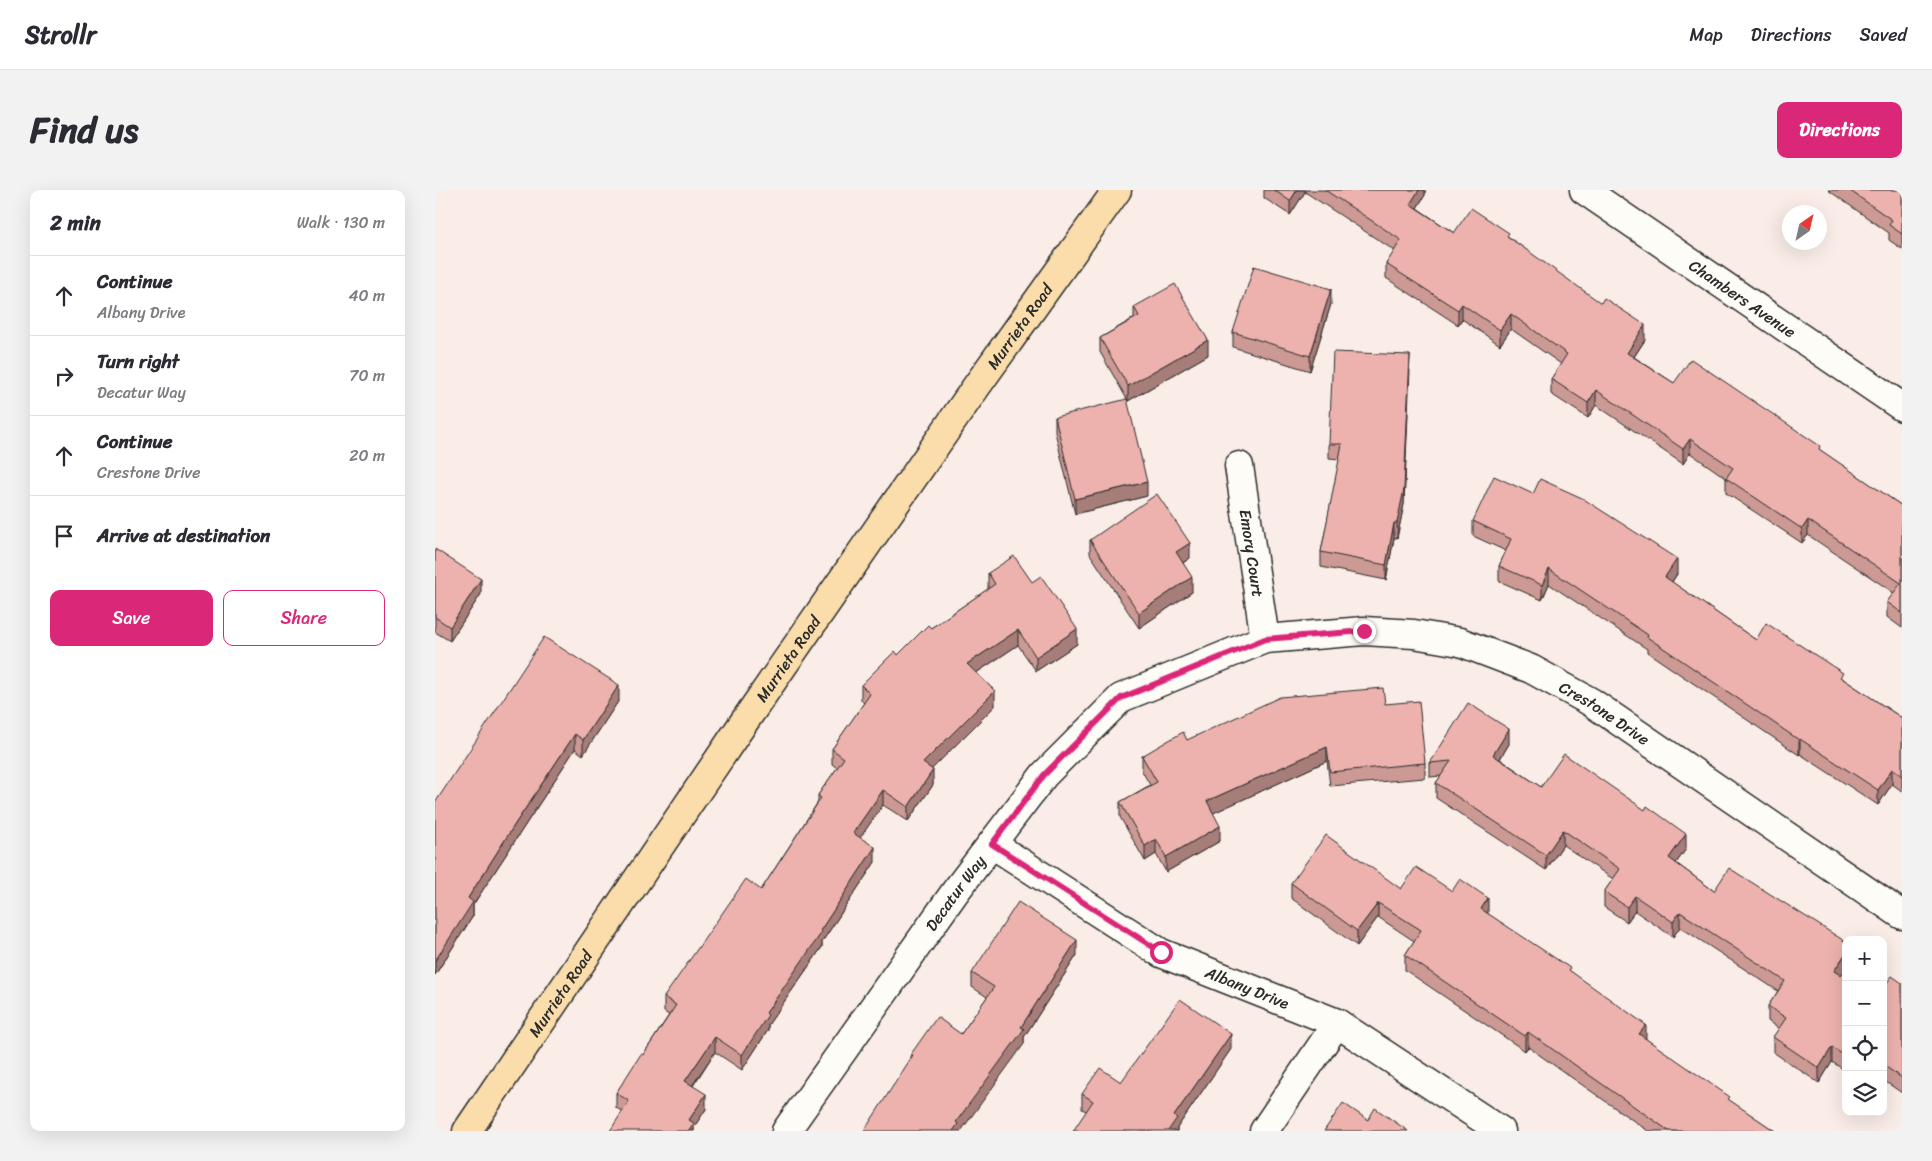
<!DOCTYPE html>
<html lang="en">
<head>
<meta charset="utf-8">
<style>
	body { margin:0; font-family:Sriracha,sans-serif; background:#f2f2f3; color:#2b2b33 }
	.controls { position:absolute; right:15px; bottom:15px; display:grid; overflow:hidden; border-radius:10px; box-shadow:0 5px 20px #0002 }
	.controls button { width:45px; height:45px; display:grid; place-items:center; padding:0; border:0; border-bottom:1px solid #e1e1e2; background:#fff; color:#2b2b33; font:25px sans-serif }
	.compass { position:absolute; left:1347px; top:15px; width:45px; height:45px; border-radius:50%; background:#fff; box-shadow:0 5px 20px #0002; rotate:34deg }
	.stop { position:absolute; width:15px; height:15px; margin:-11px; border:4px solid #db2777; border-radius:50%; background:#fff }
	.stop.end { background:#db2777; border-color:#fff; box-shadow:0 1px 5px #0008 }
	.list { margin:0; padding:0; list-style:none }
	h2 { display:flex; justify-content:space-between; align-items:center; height:65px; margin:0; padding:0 20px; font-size:21px }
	h2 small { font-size:16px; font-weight:400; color:#7c7c81 }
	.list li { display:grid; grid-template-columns:32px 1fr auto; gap:15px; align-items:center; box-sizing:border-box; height:80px; padding:0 20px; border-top:1px solid #e1e1e2 }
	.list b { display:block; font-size:19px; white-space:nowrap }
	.list p { margin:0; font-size:16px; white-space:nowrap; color:#7c7c81 }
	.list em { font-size:16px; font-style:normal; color:#7c7c81 }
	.actions { display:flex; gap:10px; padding:15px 20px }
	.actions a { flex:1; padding:11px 0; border:1px solid #db2777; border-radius:10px; text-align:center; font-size:18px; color:#db2777 }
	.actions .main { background:#db2777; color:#fff }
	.icon { flex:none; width:28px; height:28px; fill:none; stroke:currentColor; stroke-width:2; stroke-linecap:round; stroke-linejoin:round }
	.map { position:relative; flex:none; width:1467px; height:941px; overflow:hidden; border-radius:10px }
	header { display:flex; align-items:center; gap:30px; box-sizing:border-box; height:70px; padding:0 25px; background:#fff; border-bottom:1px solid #e1e1e2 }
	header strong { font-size:24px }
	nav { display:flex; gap:28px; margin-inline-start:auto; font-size:18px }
	.intro { display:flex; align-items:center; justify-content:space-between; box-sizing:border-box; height:120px; padding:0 30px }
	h1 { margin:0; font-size:35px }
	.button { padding:12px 22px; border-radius:10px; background:#db2777; color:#fff; font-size:18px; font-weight:700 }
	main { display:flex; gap:30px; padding:0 30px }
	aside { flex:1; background:#fff; border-radius:10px; box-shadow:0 5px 20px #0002 }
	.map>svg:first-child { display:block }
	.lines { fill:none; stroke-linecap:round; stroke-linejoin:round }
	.minor-casing { stroke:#2b2b2b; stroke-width:31 }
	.major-casing { stroke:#2b2b2b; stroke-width:31 }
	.minor { stroke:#fdfcf7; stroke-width:28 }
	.major { stroke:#faddab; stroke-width:28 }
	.wall { fill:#cc9995; stroke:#2b2b2b }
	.shaded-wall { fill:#a67d79; stroke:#2b2b2b }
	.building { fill:#edb2ad; stroke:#2b2b2b }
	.route { stroke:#db2777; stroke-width:6 }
	.labels { text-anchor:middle; stroke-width:4.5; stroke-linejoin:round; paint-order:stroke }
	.street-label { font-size:16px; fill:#2b2b2b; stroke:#fdfcf7 }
</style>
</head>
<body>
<header>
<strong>Strollr</strong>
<nav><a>Map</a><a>Directions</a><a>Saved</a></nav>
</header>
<div class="intro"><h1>Find us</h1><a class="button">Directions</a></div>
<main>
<aside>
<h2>2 min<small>Walk · 130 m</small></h2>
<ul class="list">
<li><svg class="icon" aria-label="ahead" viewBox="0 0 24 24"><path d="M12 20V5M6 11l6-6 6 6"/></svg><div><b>Continue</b><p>Albany Drive</p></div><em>40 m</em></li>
<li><svg class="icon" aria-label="right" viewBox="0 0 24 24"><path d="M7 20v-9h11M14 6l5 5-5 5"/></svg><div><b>Turn right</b><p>Decatur Way</p></div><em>70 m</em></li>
<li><svg class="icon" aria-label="ahead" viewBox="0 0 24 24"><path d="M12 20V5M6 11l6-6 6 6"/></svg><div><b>Continue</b><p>Crestone Drive</p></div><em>20 m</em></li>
<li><svg class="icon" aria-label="arrive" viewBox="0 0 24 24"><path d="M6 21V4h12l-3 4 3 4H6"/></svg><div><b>Arrive at destination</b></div></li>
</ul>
<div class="actions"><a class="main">Save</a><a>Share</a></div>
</aside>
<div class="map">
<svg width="1467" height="941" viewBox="0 0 1467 941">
	<rect width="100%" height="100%" fill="#faede8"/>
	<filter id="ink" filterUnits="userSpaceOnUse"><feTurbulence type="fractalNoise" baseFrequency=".02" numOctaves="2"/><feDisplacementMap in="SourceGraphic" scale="10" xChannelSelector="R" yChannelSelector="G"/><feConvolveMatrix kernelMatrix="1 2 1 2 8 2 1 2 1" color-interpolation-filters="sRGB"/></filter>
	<g filter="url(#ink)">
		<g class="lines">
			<g class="minor-casing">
				<g id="minor">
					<path id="s1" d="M 1149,0 L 1467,217"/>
					<path id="s2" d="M 804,276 L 830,449"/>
					<path id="s3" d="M 557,654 L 726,763 L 902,833 L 1066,941"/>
					<path id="s4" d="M 351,941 L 520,702 L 609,585 L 686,508 L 830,449 L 929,441 L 979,444 L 1025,452 L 1096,479 L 1156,512 L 1467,725"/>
					<path d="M 829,941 L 902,833"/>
				</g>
			</g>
			<g class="major-casing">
				<g id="major">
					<path id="s5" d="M 32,941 L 309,532 L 541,197 L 682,0"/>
				</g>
			</g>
			<use href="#minor" class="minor"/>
			<use href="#major" class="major"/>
		</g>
		<path class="wall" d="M 829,0 L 990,0 L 990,5 L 982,18 L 1019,43 L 1074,47 L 1210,150 L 1199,167 L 1239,193 L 1385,260 L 1467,316 L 1467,438 L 1452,427 L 1452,412 L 1459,403 L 1373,345 L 1367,353 L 1291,303 L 1291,288 L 1255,263 L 1248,274 L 1161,215 L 1153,228 L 1116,204 L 1116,189 L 1126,174 L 1076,139 L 1065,155 L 1027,129 L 1023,135 L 951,88 L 951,74 L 960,61 L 870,2 L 855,25 L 829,8 Z
			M 1393,0 L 1467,0 L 1467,59 L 1454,50 L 1454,43 Z
			M 896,114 L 875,181 L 798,157 L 798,142 Z
			M 699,117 L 773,165 L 693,211 L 665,162 L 665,148 L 699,128 Z
			M 975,180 L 969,314 L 962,348 L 959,348 L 951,390 L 886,377 L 886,362 L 905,269 L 894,268 L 894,254 Z
			M 620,227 L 712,306 L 640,324 L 620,242 Z
			M 1038,331 L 1242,384 L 1237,392 L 1321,450 L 1408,489 L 1467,528 L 1467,601 L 1457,594 L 1443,615 L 1365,564 L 1364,565 L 1212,462 L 1212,459 L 1114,394 L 1107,410 L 1064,391 L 1064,376 L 1071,361 L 1038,346 Z
			M 655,350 L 755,368 L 748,373 L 757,402 L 704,438 L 655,364 Z
			M 0,359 L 46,404 L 15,451 L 0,442 Z
			M 553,383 L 597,392 L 642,454 L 601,481 L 583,455 L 541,483 L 560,516 L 497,579 L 498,595 L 473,631 L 448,615 L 425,647 L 440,672 L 387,752 L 387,757 L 333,835 L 333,840 L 307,880 L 280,862 L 258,896 L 271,919 L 259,937 L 259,941 L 187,921 L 181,918 L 181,903 L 208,865 L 234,825 L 229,822 L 229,807 L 326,700 L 383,612 L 383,605 L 402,578 L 397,574 L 397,559 L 429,513 L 426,510 L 426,495 L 496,438 L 553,399 Z
			M 184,510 L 148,565 L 140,559 L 38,715 L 38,726 L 0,785 L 0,613 Z
			M 950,514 L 990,573 L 990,588 L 895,596 L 892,571 L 778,623 L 785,651 L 731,682 L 721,664 L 710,671 L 685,627 L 685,612 L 715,595 L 707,581 L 707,566 L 752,550 Z
			M 1074,554 L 1065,569 L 1106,597 L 1251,659 L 1241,673 L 1279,701 L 1411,752 L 1411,778 L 1406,786 L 1411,789 L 1411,881 L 1397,872 L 1384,893 L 1338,862 L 1338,847 L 1344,839 L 1333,831 L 1333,816 L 1343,801 L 1245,737 L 1238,747 L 1200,721 L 1192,732 L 1169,717 L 1169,702 L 1178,689 L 1128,655 L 1111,680 L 1001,608 L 1001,593 L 1006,586 L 995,587 L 995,573 Z
			M 856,693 L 966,699 L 1017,701 L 1053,723 L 1053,724 L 1135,781 L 1211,849 L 1295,911 L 1340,941 L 1213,941 L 1093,857 L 1090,861 L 970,780 L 970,765 L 979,751 L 943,727 L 922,756 L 856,708 Z
			M 642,765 L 589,847 L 589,854 L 476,868 L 476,864 L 526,844 L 552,807 L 537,797 L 537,783 Z
			M 1467,793 L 1467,903 L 1448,890 L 1448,798 Z
			M 796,859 L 742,938 L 742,941 L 651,921 L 647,919 L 647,904 Z"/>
		<path class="shaded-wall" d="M 862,0 L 870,0 L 870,2 L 855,25 L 855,11 Z
			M 984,0 L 990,0 L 990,5 L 975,29 L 975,14 Z
			M 896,99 L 896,114 L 875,181 L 875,166 Z
			M 1027,114 L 1027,129 L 1023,135 L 1023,120 Z
			M 1076,124 L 1076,139 L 1065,155 L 1065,140 Z
			M 1210,135 L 1210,150 L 1192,177 L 1192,163 Z
			M 773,150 L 773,165 L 693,211 L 693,196 Z
			M 975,165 L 969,314 L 962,348 L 962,333 Z
			M 1161,200 L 1161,215 L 1153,228 L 1153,213 Z
			M 1255,249 L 1255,263 L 1248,274 L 1248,259 Z
			M 712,292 L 712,306 L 640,324 L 640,309 Z
			M 1373,330 L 1373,345 L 1367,353 L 1367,339 Z
			M 959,333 L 959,348 L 951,390 L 951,375 Z
			M 755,353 L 755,368 L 741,377 L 741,362 Z
			M 1242,369 L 1242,384 L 1230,402 L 1230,387 Z
			M 1114,379 L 1114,394 L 1107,410 L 1107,395 Z
			M 757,387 L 757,402 L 704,438 L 704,423 Z
			M 46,389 L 46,404 L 15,451 L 15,437 Z
			M 642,439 L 642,454 L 601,481 L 601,467 Z
			M 583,440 L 583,455 L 532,489 L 532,474 Z
			M 184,495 L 184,510 L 148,565 L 148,550 Z
			M 560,501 L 560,516 L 488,588 L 488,573 Z
			M 1074,539 L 1074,554 L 1058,580 L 1058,565 Z
			M 140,544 L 140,559 L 38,715 L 38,726 L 0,785 L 0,771 L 33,708 L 80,634 Z
			M 1365,549 L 1365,564 L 1364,565 L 1364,550 Z
			M 892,557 L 892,571 L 772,626 L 772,611 Z
			M 1457,579 L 1457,594 L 1443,615 L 1443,600 Z
			M 498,580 L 498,595 L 473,631 L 473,617 Z
			M 448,600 L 448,615 L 418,658 L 418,643 Z
			M 785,636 L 785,651 L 731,682 L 731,667 Z
			M 1128,640 L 1128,655 L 1111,680 L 1111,665 Z
			M 1251,644 L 1251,659 L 1234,683 L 1234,668 Z
			M 721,649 L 721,664 L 710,671 L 710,656 Z
			M 440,657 L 440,672 L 387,752 L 387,757 L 333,835 L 333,840 L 307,880 L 307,865 L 331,823 Z
			M 1200,706 L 1200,721 L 1192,732 L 1192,717 Z
			M 1053,708 L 1053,723 L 1046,734 L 1046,719 Z
			M 943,713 L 943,727 L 922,756 L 922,741 Z
			M 1245,722 L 1245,737 L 1238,747 L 1238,732 Z
			M 642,750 L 642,765 L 589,847 L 589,854 L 526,941 L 518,941 L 521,932 L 586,837 Z
			M 1411,763 L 1411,778 L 1399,796 L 1399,781 Z
			M 1211,835 L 1211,850 L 1204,844 Z
			M 1093,842 L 1093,857 L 1090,861 L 1090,846 Z
			M 796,844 L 796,859 L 742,938 L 742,941 L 733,941 L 739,926 Z
			M 280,847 L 280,862 L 250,906 L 250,891 Z
			M 1397,857 L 1397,872 L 1384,893 L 1384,878 Z
			M 271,904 L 271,919 L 259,937 L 259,941 L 254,941 L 254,930 Z"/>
		<path class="building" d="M 839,0 L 862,0 L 855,11 Z
			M 890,0 L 984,0 L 975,14 L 1019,43 L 1036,18 L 1074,43 L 1072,46 L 1166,113 L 1169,108 L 1210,135 L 1192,163 L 1239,193 L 1256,169 L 1385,256 L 1384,259 L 1467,316 L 1467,423 L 1452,412 L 1466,393 L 1373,330 L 1367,339 L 1291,288 L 1298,278 L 1255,249 L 1248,259 L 1161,200 L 1153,213 L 1116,189 L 1132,164 L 1076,124 L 1065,140 L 1027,114 L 1023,120 L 951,74 L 966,50 Z
			M 1414,0 L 1467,0 L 1467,44 L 1454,35 L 1457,30 Z
			M 819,76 L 896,99 L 875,166 L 798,142 Z
			M 740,94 L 773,150 L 693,196 L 665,148 L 704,126 L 699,117 Z
			M 898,162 L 975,165 L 969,299 L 962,333 L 959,333 L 951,375 L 886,362 L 907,254 L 894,254 Z
			M 692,209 L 712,292 L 640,309 L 620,227 Z
			M 1059,286 L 1098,304 L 1105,289 L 1147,308 L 1242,369 L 1230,387 L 1321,450 L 1331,433 L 1408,483 L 1405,487 L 1467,528 L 1467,586 L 1457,579 L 1443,600 L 1365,549 L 1364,550 L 1212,447 L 1213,445 L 1114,379 L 1107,395 L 1064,376 L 1076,349 L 1038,331 Z
			M 722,304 L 755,353 L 741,362 L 757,387 L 704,423 L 655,350 Z
			M 0,359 L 46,389 L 15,437 L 0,427 Z
			M 579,366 L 597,392 L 606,386 L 642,439 L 601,467 L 583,440 L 532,474 L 560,501 L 488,573 L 498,580 L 473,617 L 448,600 L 418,643 L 440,657 L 385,741 L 387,742 L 331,823 L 333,825 L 307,865 L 280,847 L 250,891 L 271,904 L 254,930 L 259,933 L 254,941 L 175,941 L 194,911 L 181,903 L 206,864 L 208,865 L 241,815 L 229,807 L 311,689 L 326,700 L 386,608 L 383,605 L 409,568 L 397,559 L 435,504 L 426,495 L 460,461 L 463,465 L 493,435 L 496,438 L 560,394 L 553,383 Z
			M 109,447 L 184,495 L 148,550 L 140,544 L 80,634 L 33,708 L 38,712 L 0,771 L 0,613 Z
			M 948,498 L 950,514 L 984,511 L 990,573 L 895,582 L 892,557 L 772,611 L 785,636 L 731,667 L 721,649 L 710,656 L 685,612 L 722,592 L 707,566 L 748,542 L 752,550 L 845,507 Z
			M 1033,513 L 1074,539 L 1058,565 L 1106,597 L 1129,564 L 1210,620 L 1212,616 L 1251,644 L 1234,668 L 1279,701 L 1294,678 L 1411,752 L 1411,763 L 1399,781 L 1411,789 L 1411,867 L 1397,857 L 1384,878 L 1338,847 L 1351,828 L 1333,816 L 1350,791 L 1245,722 L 1238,732 L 1200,706 L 1192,717 L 1169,702 L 1185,679 L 1128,640 L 1111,665 L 1001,593 L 1016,571 L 995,573 Z
			M 891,645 L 966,699 L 981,677 L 1017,701 L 1025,689 L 1053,708 L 1046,719 L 1135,778 L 1134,780 L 1211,835 L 1204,844 L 1295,907 L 1293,909 L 1340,941 L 1234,941 L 1093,842 L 1090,846 L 970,765 L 986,740 L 943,713 L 922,741 L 856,693 Z
			M 583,712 L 642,750 L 586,837 L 589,839 L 521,932 L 523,934 L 518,941 L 429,941 L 478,865 L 476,864 L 502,827 L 526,844 L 559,797 L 537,783 Z
			M 1457,786 L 1467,793 L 1467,888 L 1448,875 L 1448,798 Z
			M 745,809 L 796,844 L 739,926 L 742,928 L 733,941 L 638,941 L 658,911 L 647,904 L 665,878 L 686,892 Z
			M 908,913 L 933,930 L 940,918 L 973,941 L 889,941 Z"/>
	</g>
	<g class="lines" filter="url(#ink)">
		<path class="route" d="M 726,762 L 557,654 L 609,585 L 686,508 L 830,449 L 929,441"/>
	</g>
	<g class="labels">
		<g class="street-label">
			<text dy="6" stroke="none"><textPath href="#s1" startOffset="192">Chambers Avenue</textPath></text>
			<text dy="6" stroke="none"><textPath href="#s5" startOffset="976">Murrieta Road</textPath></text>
			<text dy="6" stroke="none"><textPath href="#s2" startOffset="88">Emory Court</textPath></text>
			<text dy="6" stroke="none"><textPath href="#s5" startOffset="571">Murrieta Road</textPath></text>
			<text dy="6" stroke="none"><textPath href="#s4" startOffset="1062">Crestone Drive</textPath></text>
			<text dy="6" stroke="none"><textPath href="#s4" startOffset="292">Decatur Way</textPath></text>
			<text dy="6" stroke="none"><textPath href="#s3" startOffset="294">Albany Drive</textPath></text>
			<text dy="6" stroke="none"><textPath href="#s5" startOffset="166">Murrieta Road</textPath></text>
		</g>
	</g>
</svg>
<div class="controls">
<button>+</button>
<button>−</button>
<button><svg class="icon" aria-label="locate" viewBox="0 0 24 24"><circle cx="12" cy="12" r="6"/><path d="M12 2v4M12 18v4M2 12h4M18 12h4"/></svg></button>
<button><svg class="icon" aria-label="layers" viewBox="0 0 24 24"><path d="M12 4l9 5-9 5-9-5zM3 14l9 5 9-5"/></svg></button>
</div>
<svg class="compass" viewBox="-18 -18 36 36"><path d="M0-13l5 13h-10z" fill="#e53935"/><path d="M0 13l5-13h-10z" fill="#7c7c81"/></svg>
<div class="stop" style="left:726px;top:762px"></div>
<div class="stop end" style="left:929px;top:441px"></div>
</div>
</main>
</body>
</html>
